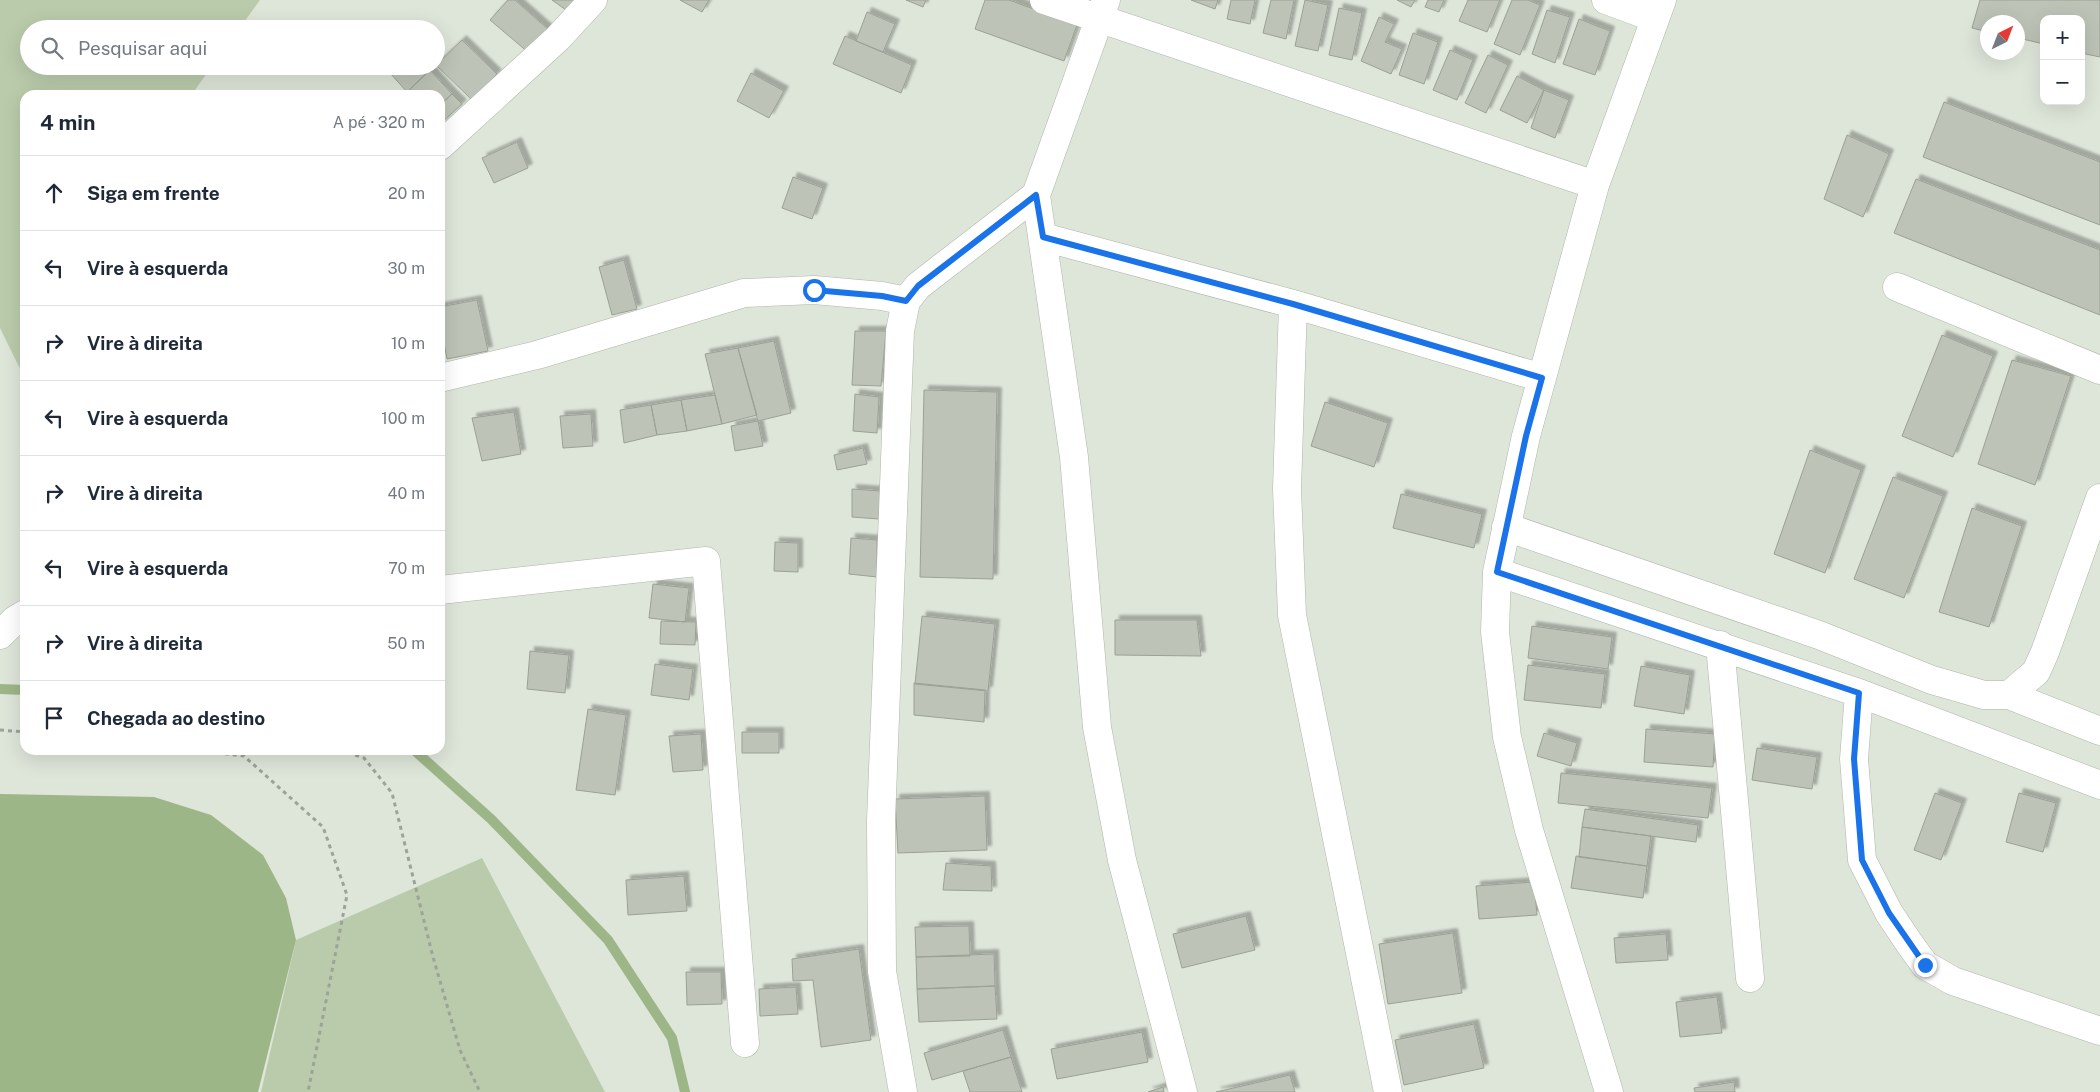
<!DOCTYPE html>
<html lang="pt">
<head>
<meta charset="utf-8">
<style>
	body { margin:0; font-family:"Public Sans",sans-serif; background:#f6f6f7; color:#1f2937 }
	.controls { position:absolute; right:15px; top:15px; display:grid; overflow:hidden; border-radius:10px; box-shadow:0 5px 20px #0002 }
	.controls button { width:45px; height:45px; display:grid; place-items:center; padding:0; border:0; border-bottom:1px solid #e0e1e3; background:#fff; color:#1f2937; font:25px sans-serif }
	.compass { position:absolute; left:1980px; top:15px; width:45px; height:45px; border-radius:50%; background:#fff; box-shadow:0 5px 20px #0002; rotate:42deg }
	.stop { position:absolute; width:15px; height:15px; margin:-11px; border:4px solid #1a73e8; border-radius:50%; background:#fff }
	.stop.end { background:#1a73e8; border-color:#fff; box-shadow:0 1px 5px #0008 }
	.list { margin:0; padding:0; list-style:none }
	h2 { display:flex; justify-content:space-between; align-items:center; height:65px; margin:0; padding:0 20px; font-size:21px }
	h2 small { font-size:16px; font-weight:400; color:#747a83 }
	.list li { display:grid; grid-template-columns:32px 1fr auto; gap:15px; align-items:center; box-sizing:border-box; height:75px; padding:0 20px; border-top:1px solid #e0e1e3 }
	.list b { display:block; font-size:19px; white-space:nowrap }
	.list em { font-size:16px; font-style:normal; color:#747a83 }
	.icon { flex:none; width:28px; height:28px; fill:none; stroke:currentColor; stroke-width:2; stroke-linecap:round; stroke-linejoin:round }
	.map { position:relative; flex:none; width:2100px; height:1092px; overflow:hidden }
	.search { position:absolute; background:#fff; box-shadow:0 5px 20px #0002; left:20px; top:20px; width:425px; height:55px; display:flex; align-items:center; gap:12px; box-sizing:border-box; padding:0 18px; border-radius:28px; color:#747a83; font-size:19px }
	.panel { position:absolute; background:#fff; box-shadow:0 5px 20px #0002; left:20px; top:90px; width:425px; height:665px; border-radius:15px }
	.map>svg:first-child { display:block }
	.green { fill:#bacbab }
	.water { fill:#9db687 }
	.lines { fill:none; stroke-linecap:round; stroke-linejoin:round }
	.stream { stroke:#9db687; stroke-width:10 }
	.building { fill:#bdc3b7; stroke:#9ba195; filter:url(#shadow) }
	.street-casing { stroke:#afb6aa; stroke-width:29 }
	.path { stroke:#9da399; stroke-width:3; stroke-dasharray:4 4; stroke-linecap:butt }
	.street { stroke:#fff; stroke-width:28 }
	.route { stroke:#1a73e8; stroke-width:6 }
</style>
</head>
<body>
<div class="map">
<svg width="2100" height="1092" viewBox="0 0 2100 1092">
	<defs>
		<filter id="shadow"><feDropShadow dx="4.5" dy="-4.5" stdDeviation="1" flood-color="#0004"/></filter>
	</defs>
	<rect width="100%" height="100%" fill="#dee5d9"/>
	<path class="green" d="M 0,0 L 260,0 L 239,29 L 29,29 L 29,66 L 212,66 L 195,90 L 187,95 L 25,95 L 25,379 L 0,328 Z
		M 482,858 L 605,1092 L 261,1092 L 296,940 Z"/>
	<path class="water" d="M 0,794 L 154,797 L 211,815 L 263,855 L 286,898 L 296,940 L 258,1092 L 0,1092 Z"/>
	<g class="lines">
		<path class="stream" d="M 0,689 L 25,690
			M 414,750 L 491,819 L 608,940 L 672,1038 L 685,1092"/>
	</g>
	<path class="building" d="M 508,0 L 515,0 L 549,30 L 529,53 L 490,20 Z
		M 552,0 L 584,0 L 573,15 Z
		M 680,0 L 709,0 L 702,12 Z
		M 906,0 L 926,0 L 923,7 Z
		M 985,0 L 1009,0 L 1077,25 L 1064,61 L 975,29 Z
		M 1191,0 L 1218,0 L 1215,9 Z
		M 1231,0 L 1255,0 L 1250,24 L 1227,19 Z
		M 1271,0 L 1294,0 L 1286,39 L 1263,33 Z
		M 1305,0 L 1328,5 L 1318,51 L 1295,46 Z
		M 1397,0 L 1415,0 L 1411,7 Z
		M 1428,0 L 1444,0 L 1439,12 L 1425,7 Z
		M 1468,0 L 1500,0 L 1487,32 L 1459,21 Z
		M 1512,0 L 1528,0 L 1540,5 L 1520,55 L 1494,44 Z
		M 1980,0 L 2100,0 L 2100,57 L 2081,53 L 2081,19 L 2044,19 L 2044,44 L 2018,38 L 2018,22 L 1988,22 L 1988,32 L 1972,28 Z
		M 1339,8 L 1362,13 L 1352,60 L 1329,55 Z
		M 1547,10 L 1570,17 L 1555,63 L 1532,54 Z
		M 867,12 L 895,24 L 883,52 L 856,41 Z
		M 1379,17 L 1394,24 L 1385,42 L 1402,49 L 1391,74 L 1361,61 Z
		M 1579,19 L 1610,31 L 1595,75 L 1563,64 Z
		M 1413,33 L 1438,42 L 1424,84 L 1399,75 Z
		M 845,36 L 912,65 L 901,93 L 833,64 Z
		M 462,40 L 497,74 L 472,100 L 436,65 Z
		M 1450,50 L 1473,60 L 1457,100 L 1433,90 Z
		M 1488,55 L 1508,65 L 1486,113 L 1465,103 Z
		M 396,66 L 434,66 L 407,92 L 390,73 Z
		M 430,70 L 452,94 L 440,105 L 440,95 L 410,95 L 407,92 Z
		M 751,73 L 784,91 L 769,118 L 737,101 Z
		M 1517,76 L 1544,90 L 1527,123 L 1500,110 Z
		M 1544,90 L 1569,100 L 1555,138 L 1531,128 Z
		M 452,94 L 462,104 L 440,124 L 440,105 Z
		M 1944,102 L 2100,162 L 2100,225 L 1923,157 Z
		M 1847,135 L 1889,154 L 1863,217 L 1824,199 Z
		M 517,142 L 528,168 L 494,183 L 482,158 Z
		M 793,177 L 823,188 L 812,219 L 782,208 Z
		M 1916,179 L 2100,250 L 2100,315 L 1894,233 Z
		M 624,260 L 637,309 L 612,315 L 599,267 Z
		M 477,300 L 488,351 L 447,359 L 440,322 L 440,307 Z
		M 855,331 L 886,331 L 881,386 L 852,385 Z
		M 1942,335 L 1993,356 L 1953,457 L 1902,436 Z
		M 774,341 L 791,413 L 758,421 L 738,348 Z
		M 738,348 L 757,415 L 722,424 L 705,354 Z
		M 2012,360 L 2071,376 L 2035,485 L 1978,464 Z
		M 924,390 L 997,392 L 993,579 L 920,577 Z
		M 855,394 L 879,397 L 877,433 L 853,431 Z
		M 715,395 L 722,424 L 687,431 L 681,400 Z
		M 681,400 L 687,431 L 657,435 L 651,405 Z
		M 1325,402 L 1388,423 L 1374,467 L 1311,446 Z
		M 651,405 L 657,435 L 624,443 L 620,410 Z
		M 514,412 L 521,454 L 482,461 L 472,418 Z
		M 591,414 L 593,446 L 563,448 L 560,416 Z
		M 758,421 L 763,446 L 735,451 L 731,426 Z
		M 863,448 L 867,464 L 837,470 L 834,455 Z
		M 1810,450 L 1861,470 L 1825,573 L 1774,554 Z
		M 1893,477 L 1943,496 L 1904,598 L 1854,579 Z
		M 852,489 L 880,491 L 879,519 L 852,517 Z
		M 1401,494 L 1482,514 L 1474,548 L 1393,528 Z
		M 1972,508 L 2022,526 L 1989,627 L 1939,612 Z
		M 851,538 L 877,540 L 877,577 L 849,574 Z
		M 775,542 L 798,543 L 798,572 L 774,571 Z
		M 653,584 L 689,588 L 685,622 L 649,618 Z
		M 922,616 L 995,624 L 988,691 L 915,684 Z
		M 1115,620 L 1197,620 L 1201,656 L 1115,655 Z
		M 661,621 L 696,622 L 695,645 L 660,644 Z
		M 1532,626 L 1612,637 L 1608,669 L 1528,658 Z
		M 530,651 L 569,655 L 565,693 L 527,689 Z
		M 655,664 L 693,669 L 689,700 L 651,695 Z
		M 1528,665 L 1605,674 L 1601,708 L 1524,700 Z
		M 1641,666 L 1690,675 L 1684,714 L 1634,706 Z
		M 914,683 L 985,690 L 984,722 L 914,715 Z
		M 588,709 L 626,715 L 615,795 L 576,790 Z
		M 1646,729 L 1715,734 L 1713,767 L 1644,762 Z
		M 742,732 L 779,732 L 779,753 L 742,753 Z
		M 1544,733 L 1577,743 L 1571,766 L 1537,756 Z
		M 701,734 L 703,770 L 673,772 L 669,736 Z
		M 1757,748 L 1817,757 L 1812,789 L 1752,780 Z
		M 1561,773 L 1712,788 L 1708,818 L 1558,803 Z
		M 1935,793 L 1962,803 L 1941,860 L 1914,850 Z
		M 2019,793 L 2056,803 L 2043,852 L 2006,842 Z
		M 985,796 L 987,850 L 898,853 L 895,799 Z
		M 1585,809 L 1698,825 L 1696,842 L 1582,827 Z
		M 1582,827 L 1651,836 L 1647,866 L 1579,857 Z
		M 1576,856 L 1647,866 L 1643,898 L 1571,888 Z
		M 946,863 L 991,866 L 992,891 L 943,890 Z
		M 684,876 L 687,911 L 628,915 L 626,880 Z
		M 1534,882 L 1537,915 L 1479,919 L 1476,886 Z
		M 1246,916 L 1255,950 L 1182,968 L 1173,934 Z
		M 969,926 L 970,956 L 916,957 L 915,927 Z
		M 1453,933 L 1462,993 L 1388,1004 L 1379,944 Z
		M 1666,934 L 1668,960 L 1616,963 L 1614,938 Z
		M 859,949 L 871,1040 L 821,1047 L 813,980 L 793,981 L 792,959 Z
		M 994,954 L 995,986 L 917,989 L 916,957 Z
		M 686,972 L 721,972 L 722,1004 L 687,1005 Z
		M 995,986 L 997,1019 L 919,1022 L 917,989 Z
		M 796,987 L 798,1014 L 760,1016 L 759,989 Z
		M 1717,997 L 1722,1033 L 1680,1037 L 1676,1002 Z
		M 1474,1024 L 1484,1068 L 1404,1085 L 1395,1040 Z
		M 1003,1030 L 1011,1057 L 932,1080 L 924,1053 Z
		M 1142,1032 L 1148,1062 L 1057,1079 L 1051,1049 Z
		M 1011,1057 L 1022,1092 L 970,1092 L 963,1071 Z
		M 1290,1075 L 1295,1092 L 1216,1092 Z
		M 1734,1082 L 1735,1092 L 1695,1092 L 1694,1088 Z
		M 1163,1087 L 1164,1092 L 1148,1092 Z"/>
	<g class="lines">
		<g class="street-casing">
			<path id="street" d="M 1044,0 L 1595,185
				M 1606,0 L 1655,18
				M 440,146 L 558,38 L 593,0
				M 1036,195 L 1074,457 L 1097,727 L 1122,860 L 1183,1092
				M 1043,237 L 1293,304 L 1287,489 L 1292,615 L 1388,1092
				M 1897,287 L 2100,370
				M 1293,304 L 1542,378
				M 440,378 L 537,355 L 744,293 L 814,290 L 882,296 L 906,301
				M 1506,527 L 1819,635 L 1932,680 L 1984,695 L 2009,695 L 2036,672 L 2045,652 L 2100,498
				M 1497,572 L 1859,693 L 1854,759 L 1862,860 L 1889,913 L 1909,943 L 1925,965 L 1953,981 L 2100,1031
				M 440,590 L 706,561 L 745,1043
				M 0,635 L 15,620 L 25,614
				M 1720,645 L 1750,978
				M 1859,693 L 2100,785
				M 2009,695 L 2100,731
				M 903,1092 L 882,971 L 881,821 L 900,331 L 906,301 L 918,286 L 1036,195 L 1106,0
				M 1609,1092 L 1529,830 L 1507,737 L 1495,632 L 1497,572 L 1526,436 L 1595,185 L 1662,0"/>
		</g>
		<path class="path" d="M 0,730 L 25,732
			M 193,750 L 244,756 L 323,827 L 347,895 L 308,1092
			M 340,750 L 364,758 L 392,793 L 433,957 L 460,1050 L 480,1092"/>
		<use href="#street" class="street"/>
	</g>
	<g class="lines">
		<path class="route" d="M 814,290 L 882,296 L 906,301 L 918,286 L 1036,195 L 1043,237 L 1293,304 L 1542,378 L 1526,436 L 1497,572 L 1859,693 L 1854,759 L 1862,860 L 1889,913 L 1925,965"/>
	</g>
</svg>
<div class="controls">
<button>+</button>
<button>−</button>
</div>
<svg class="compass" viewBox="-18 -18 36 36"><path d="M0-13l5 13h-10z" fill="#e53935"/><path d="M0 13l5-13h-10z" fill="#747a83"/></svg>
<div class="stop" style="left:814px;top:290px"></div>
<div class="stop end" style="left:1925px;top:965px"></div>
<div class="search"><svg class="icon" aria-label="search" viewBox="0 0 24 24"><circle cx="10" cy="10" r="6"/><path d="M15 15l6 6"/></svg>Pesquisar aqui</div>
<section class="panel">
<h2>4 min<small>A pé · 320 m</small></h2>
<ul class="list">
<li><svg class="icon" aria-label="ahead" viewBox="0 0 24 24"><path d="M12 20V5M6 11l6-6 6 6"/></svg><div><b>Siga em frente</b></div><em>20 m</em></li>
<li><svg class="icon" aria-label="left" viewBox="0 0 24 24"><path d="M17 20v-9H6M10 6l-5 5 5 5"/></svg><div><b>Vire à esquerda</b></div><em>30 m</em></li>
<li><svg class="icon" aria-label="right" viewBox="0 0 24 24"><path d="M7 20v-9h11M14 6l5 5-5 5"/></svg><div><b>Vire à direita</b></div><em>10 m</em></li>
<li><svg class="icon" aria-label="left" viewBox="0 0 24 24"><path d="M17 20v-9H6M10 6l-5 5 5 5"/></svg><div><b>Vire à esquerda</b></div><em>100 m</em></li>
<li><svg class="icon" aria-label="right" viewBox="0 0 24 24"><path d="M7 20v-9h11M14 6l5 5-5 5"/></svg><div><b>Vire à direita</b></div><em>40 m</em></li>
<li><svg class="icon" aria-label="left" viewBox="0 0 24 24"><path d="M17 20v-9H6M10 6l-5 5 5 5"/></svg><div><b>Vire à esquerda</b></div><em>70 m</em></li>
<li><svg class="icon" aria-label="right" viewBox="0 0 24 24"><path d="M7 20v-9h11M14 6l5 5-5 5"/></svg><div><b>Vire à direita</b></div><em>50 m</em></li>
<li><svg class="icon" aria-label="arrive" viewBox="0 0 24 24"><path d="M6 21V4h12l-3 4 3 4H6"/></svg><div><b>Chegada ao destino</b></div></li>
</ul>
</section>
</div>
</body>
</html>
